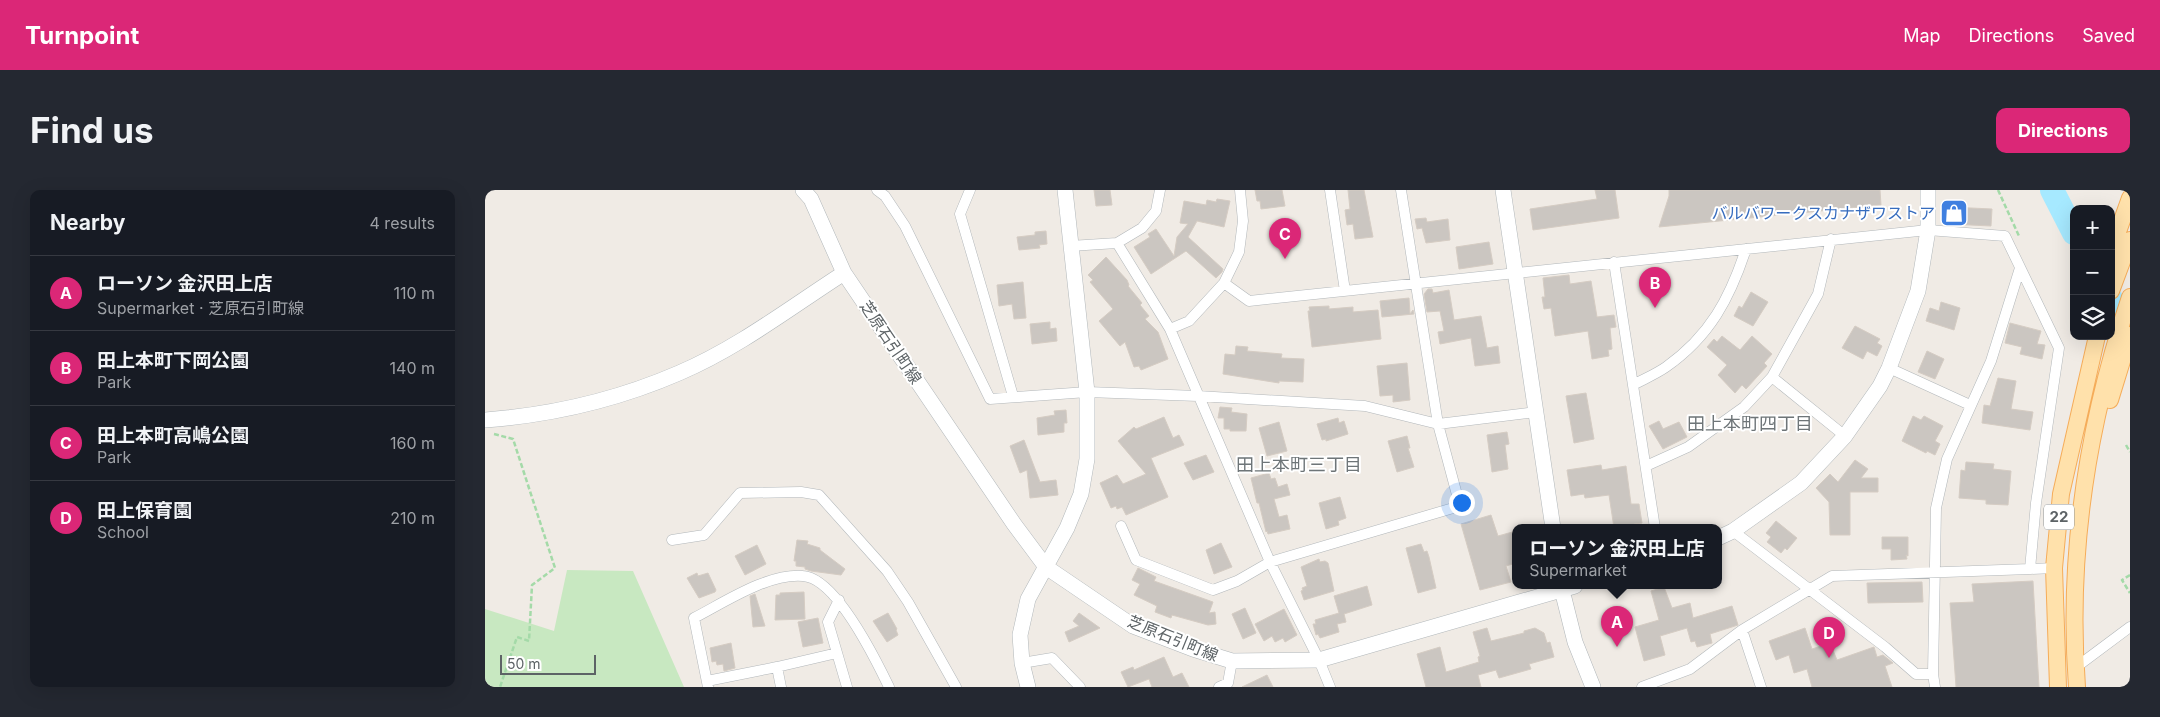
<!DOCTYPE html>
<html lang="en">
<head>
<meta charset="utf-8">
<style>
	body { margin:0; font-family:Inter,"Noto Sans JP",sans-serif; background:#242831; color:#f1f3f6 }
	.controls { position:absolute; right:15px; top:15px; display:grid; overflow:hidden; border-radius:10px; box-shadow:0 5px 20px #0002 }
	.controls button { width:45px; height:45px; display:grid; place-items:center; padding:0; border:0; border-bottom:1px solid #363941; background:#171b24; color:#f1f3f6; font:25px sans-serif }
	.scale { position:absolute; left:15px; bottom:12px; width:96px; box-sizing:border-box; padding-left:5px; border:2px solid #5d6366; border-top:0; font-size:14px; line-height:18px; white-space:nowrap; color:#5d6366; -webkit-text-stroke:4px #fff; paint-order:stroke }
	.you { position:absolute; left:976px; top:312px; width:18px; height:18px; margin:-12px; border:4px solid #fff; border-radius:50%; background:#1a73e8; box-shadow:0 0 0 8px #1a73e833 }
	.badge { display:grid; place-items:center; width:32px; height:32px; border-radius:50%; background:#db2777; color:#fff; font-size:16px; font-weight:700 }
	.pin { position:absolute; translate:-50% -41px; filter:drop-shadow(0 1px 2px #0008) }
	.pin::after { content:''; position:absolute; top:26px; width:18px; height:15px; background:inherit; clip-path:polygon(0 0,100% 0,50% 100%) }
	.popup { position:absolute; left:1027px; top:334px; width:210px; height:65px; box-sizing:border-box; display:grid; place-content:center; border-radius:10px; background:#171b24; filter:drop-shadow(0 1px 4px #0005); font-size:16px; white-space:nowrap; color:#9ea1a6 }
	.popup b { font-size:19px; color:#f1f3f6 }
	.popup::after { content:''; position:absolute; left:50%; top:100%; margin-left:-10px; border:10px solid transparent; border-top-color:#171b24 }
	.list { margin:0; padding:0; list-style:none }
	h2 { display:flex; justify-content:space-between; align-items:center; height:65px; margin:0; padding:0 20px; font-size:21px }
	h2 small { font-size:16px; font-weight:400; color:#9ea1a6 }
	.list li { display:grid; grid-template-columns:32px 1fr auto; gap:15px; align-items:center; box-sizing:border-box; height:75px; padding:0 20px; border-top:1px solid #363941 }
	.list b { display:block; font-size:19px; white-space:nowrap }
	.list p { margin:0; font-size:16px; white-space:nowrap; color:#9ea1a6 }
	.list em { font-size:16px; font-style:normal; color:#9ea1a6 }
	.icon { flex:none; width:28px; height:28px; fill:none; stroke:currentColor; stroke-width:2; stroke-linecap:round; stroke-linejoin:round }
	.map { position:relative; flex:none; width:1645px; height:497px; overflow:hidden; border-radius:10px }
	header { display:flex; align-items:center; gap:30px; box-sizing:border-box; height:70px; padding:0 25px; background:#db2777; color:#fff }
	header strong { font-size:24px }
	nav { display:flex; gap:28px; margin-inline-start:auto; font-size:18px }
	.intro { display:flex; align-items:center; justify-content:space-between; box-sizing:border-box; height:120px; padding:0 30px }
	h1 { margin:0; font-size:35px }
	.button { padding:12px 22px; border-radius:10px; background:#db2777; color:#fff; font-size:18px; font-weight:700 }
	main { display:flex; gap:30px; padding:0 30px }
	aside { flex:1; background:#171b24; border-radius:10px; box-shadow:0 5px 20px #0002 }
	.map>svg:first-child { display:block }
	.green { fill:#c8e8c1 }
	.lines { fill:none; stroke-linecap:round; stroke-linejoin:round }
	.river { stroke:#a6e9ff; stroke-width:24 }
	.building { fill:#cbc6c1; stroke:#d5ccc3 }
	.street-casing { stroke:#b2b7ba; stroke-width:11 }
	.secondary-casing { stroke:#b1b7ba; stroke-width:16 }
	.primary-casing { stroke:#f5ac59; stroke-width:18 }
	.path { stroke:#a4daa8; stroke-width:2.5; stroke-dasharray:5 2.5; stroke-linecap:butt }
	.street { stroke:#fff; stroke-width:10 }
	.secondary { stroke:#fff; stroke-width:15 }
	.primary { stroke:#ffe1ab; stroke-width:16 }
	.labels { text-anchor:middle; stroke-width:4; stroke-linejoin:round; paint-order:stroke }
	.shield { fill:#fff; stroke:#8e9294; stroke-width:1 }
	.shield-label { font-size:15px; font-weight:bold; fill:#5d6366 }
	.shop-label { font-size:16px; fill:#366cbe; stroke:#fff; text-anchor:end }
	.street-label { font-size:16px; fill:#5d6366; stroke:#fff }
	.neighbourhood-label { font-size:18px; fill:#6e7578; stroke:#fff }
</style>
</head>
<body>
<header>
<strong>Turnpoint</strong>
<nav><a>Map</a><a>Directions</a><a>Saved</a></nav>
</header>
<div class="intro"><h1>Find us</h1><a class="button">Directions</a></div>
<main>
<aside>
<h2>Nearby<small>4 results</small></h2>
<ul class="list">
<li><span class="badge">A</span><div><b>ローソン 金沢田上店</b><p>Supermarket · 芝原石引町線</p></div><em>110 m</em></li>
<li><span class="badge">B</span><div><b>田上本町下岡公園</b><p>Park</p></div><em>140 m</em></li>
<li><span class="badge">C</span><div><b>田上本町高嶋公園</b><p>Park</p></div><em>160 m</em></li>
<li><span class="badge">D</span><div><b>田上保育園</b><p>School</p></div><em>210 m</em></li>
</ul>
</aside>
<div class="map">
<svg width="1645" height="497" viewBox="0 0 1645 497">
	<rect width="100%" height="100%" fill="#f0ebe5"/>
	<path class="green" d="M 82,380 L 148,381 L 199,497 L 0,497 L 0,419 L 69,441 Z"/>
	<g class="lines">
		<path class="river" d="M 1567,0 L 1589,43
			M 1626,109 L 1645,142"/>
	</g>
	<path class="building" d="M 609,0 L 625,0 L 627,15 L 611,16 Z
		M 770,0 L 797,0 L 800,16 L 776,19 L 775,11 L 772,11 Z
		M 863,0 L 879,0 L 888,47 L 870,49 L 868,34 L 862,35 L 860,20 L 865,19 Z
		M 1110,0 L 1130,0 L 1134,28 L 1048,40 L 1045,19 L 1112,9 Z
		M 1184,0 L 1395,0 L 1396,15 L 1174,37 L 1184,6 Z
		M 732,9 L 745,11 L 739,37 L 712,31 L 703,47 L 738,79 L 737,82 L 731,88 L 701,61 L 666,84 L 649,57 L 665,47 L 663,44 L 671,39 L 689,66 L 692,47 L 703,34 L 695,33 L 699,11 L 721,15 L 722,10 L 731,12 Z
		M 1465,17 L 1507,19 L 1506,36 L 1464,34 Z
		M 941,28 L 942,32 L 963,29 L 965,50 L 941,53 L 937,38 L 932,39 L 930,29 Z
		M 561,41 L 562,54 L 554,55 L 555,58 L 534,60 L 532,47 L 550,45 L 550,42 Z
		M 1004,52 L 1008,74 L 974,79 L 971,57 Z
		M 621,67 L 642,90 L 644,95 L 643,96 L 657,113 L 655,115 L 664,126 L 660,129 L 673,142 L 683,169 L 656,180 L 654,176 L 649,177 L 640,152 L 635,156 L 614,131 L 628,119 L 605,92 L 608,90 L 603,85 Z
		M 1084,85 L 1085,94 L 1106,91 L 1112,127 L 1129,125 L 1131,137 L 1125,138 L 1127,159 L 1123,160 L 1124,166 L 1107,169 L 1103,141 L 1070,146 L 1066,118 L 1059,119 L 1057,107 L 1060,107 L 1058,88 Z
		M 538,92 L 541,128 L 529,129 L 527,114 L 514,116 L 512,95 Z
		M 943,99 L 947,99 L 948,103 L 964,100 L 969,130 L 996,126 L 1002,158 L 1013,156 L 1015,173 L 990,176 L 986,148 L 955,154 L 953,142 L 959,141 L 955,121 L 942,122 L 939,104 Z
		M 1266,102 L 1283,112 L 1268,136 L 1249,126 L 1254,116 L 1257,118 Z
		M 924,108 L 925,124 L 928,120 L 929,124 L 897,127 L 895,111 Z
		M 1456,112 L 1475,118 L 1469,140 L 1441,131 L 1445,118 L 1454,121 Z
		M 844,116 L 844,119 L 868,117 L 868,122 L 893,120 L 896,149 L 827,157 L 823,121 L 825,121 L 824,117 Z
		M 565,132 L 565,139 L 571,138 L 572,151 L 547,154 L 545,134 Z
		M 1525,133 L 1556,141 L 1552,154 L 1560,155 L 1557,169 L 1535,164 L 1537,157 L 1520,153 Z
		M 1370,136 L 1395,149 L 1392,153 L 1397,156 L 1392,166 L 1382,161 L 1378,169 L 1357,158 Z
		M 1237,146 L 1255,160 L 1267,146 L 1287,164 L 1279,173 L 1282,176 L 1261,199 L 1257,195 L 1250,203 L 1233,185 L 1242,175 L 1222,157 L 1229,149 L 1232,152 Z
		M 751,156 L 763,157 L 762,161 L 797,164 L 796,168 L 819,169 L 818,192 L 794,191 L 794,193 L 738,184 L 740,164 L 750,165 Z
		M 1442,161 L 1459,169 L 1450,189 L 1433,182 Z
		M 922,173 L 925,210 L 908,212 L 908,205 L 895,206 L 892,176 Z
		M 1513,188 L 1531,191 L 1526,219 L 1548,222 L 1545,240 L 1497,233 L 1499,215 L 1505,216 Z
		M 1101,203 L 1109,249 L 1089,253 L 1081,206 Z
		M 735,217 L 747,218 L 746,222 L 762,224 L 761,241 L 745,241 L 745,239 L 739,239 L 739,228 L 733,228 Z
		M 581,220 L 582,233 L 579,233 L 579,242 L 553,245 L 552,228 L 570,225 L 569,221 Z
		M 1428,226 L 1436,230 L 1439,226 L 1458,236 L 1450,251 L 1455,254 L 1450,265 L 1442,261 L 1441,263 L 1417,251 Z
		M 679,227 L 688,248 L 694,245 L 699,255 L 666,268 L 683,307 L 641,325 L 637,317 L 632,319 L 631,316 L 626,318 L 615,293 L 632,285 L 638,294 L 661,284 L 633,251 L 649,237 L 651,239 Z
		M 853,228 L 854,233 L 859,231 L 863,244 L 841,251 L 841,249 L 837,250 L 832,234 Z
		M 1174,231 L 1178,239 L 1194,232 L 1202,247 L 1178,259 L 1164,236 Z
		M 794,232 L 802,261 L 782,266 L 774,238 Z
		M 1022,242 L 1024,254 L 1020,255 L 1023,279 L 1007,282 L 1002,245 Z
		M 922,246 L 925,258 L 923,258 L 929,277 L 912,282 L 903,251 Z
		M 539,250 L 555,292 L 571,290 L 573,305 L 545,308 L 542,280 L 535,283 L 525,256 Z
		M 721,265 L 729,282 L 708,290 L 699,273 Z
		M 1370,270 L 1383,279 L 1376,288 L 1393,288 L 1393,302 L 1365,302 L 1365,345 L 1345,345 L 1344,312 L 1331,298 L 1345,284 L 1353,292 Z
		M 1481,272 L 1509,274 L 1508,279 L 1526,281 L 1523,315 L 1501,314 L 1501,310 L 1474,308 L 1476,280 L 1480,281 Z
		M 1116,275 L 1117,280 L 1141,276 L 1146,314 L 1154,314 L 1157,333 L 1149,334 L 1150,338 L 1129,338 L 1124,305 L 1100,308 L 1099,304 L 1086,306 L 1082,280 Z
		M 784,283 L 786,289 L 790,288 L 793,297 L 802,294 L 805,305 L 789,309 L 794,327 L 802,325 L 805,339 L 783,344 L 782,341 L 781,342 L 774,313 L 772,313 L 766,288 Z
		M 855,307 L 861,328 L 853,331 L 854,335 L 841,339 L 834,313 Z
		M 1006,325 L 1013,346 L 1031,341 L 1031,373 L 1021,376 L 1026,392 L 995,400 L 976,334 Z
		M 1291,331 L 1312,348 L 1302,360 L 1300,358 L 1296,363 L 1282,352 L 1286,347 L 1281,343 Z
		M 1397,347 L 1423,347 L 1423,366 L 1421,365 L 1422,369 L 1406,370 L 1406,359 L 1397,359 Z
		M 312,350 L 323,351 L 322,354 L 335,358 L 335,360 L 360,379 L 356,385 L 326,381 L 320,379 L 320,377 L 311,376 L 311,371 L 309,371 Z
		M 736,353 L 747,377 L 729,384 L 721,360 Z
		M 936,354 L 939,362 L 942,361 L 944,367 L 951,398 L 933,403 L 921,358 Z
		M 272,355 L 281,374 L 260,385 L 250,366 Z
		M 834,369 L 835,372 L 840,371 L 843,373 L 849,401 L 819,410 L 816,401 L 818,400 L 817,398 L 822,396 L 816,377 Z
		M 653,378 L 671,387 L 669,391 L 728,412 L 724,423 L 730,422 L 731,434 L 723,435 L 687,425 L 686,428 L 670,422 L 672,416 L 649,405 L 655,394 L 647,390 Z
		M 212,383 L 213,386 L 223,383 L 231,400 L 230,402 L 214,408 L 202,388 Z
		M 1548,391 L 1554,497 L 1471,497 L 1465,413 L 1489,412 L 1487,394 Z
		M 1437,392 L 1438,412 L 1383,413 L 1382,393 Z
		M 882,396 L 887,415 L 859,424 L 861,432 L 852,434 L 854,442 L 835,448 L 833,444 L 831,445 L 828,434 L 831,434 L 830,430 L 854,423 L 849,406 Z
		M 1179,397 L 1187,418 L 1205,413 L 1208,428 L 1247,416 L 1253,435 L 1225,444 L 1227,453 L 1212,457 L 1210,451 L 1206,452 L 1202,438 L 1175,446 L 1180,465 L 1159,471 L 1150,437 L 1174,430 L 1166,401 Z
		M 319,402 L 320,429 L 290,430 L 291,405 L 295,405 L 295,403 Z
		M 270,404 L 280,436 L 268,437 L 265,406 Z
		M 760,418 L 771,443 L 758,449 L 747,424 Z
		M 799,419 L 812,445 L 800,452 L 798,448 L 790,452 L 787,446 L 779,451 L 770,434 Z
		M 403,423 L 412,439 L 411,440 L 413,445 L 402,452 L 388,431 Z
		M 594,423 L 615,438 L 584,452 L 580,442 L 594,436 L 588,431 Z
		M 333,428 L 338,453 L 318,457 L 313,432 Z
		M 1002,438 L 1006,451 L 1039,443 L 1039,441 L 1050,438 L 1059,443 L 1062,453 L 1065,452 L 1069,467 L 1044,474 L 1046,479 L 1014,488 L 1011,480 L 993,485 L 996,497 L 941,497 L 932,464 L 955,457 L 961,482 L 994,472 L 993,467 L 995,466 L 988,442 Z
		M 1320,438 L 1327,459 L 1345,453 L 1352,470 L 1389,457 L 1392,467 L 1398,465 L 1408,473 L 1400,476 L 1407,497 L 1327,497 L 1322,479 L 1309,483 L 1304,465 L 1291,470 L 1284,451 Z
		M 246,453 L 250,478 L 239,481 L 238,474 L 232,475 L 231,471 L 227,472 L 225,458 Z
		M 679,467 L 688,487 L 697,483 L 704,497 L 667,497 L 664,489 L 643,497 L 636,482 L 648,477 L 649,480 Z
		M 782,485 L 788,497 L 757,497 Z"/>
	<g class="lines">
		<g class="street-casing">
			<path id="street" d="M 392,0 L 400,6 L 420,36 L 505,209 L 602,202 L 713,206 L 880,216 L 953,234 L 1051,222
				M 485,0 L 475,24 L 528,206
				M 845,0 L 860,101
				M 632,53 L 685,139 L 785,372 L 834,470 L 845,497
				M 585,56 L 632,53 L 657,38 L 671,21 L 675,0
				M 1129,72 L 1170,338
				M 739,93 L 764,111 L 1443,40 L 1520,46 L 1574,158 L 1551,313 L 1545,379 L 1347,386 L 1257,440 L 1205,479 L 1157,497
				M 685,139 L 704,131 L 739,93 L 754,62 L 758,31 L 755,0
				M 1404,178 L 1485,215
				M 1287,187 L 1360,246
				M 1148,195 C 1159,189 1171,184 1181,177 C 1225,146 1245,108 1261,59
				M 1161,276 L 1203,257 L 1259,217 L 1287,187 L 1333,104 L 1346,49
				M 636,336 L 651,370 L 728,400 L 752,391 L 785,372 L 975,316 L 953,234 L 916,0
				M 1248,341 L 1400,457 L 1431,484 L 1448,484
				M 187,350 L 219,345 L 255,303 L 316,302 L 334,305 L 402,381 L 423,412 L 471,497
				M 1545,379 L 1569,378
				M 354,410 L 343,432 L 362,497
				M 1257,440 L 1276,497
				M 537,473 L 567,468 L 595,497
				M 1590,478 L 1645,437
				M 222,491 L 292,477
				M 223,497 L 209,428 C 240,412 283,383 318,386 C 351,388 391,470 404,497
				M 296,497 L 292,477 L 352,463
				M 734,497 L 743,493 L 747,471
				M 1450,497 L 1448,484 L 1451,318 L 1462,269 L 1506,171 L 1535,78"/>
		</g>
		<g class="secondary-casing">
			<path id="secondary" d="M 318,0 L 326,9 L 359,83 L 529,334 L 561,377 L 648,436 L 708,459 L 747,471 L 834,470 L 1090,396
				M 1018,0 L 1068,338
				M 0,230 C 66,225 134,209 194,183 C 253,158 306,117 359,83
				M 1233,348 L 1248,341 L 1316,293 L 1360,246 L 1395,196 L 1404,178 L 1433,101 L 1443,40 L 1443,0
				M 1076,396 L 1090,452 L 1108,497
				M 543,497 L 537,473 L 535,445 L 543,409 L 582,338 L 596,304 L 602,269 L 602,202 L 580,0"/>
		</g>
		<g class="primary-casing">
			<path id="primary" d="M 1626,61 L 1645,8
				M 1626,101 L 1645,50
				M 1625,210 L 1645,145
				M 1573,497 L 1569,378 L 1576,304 L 1612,146
				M 1592,497 C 1582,365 1603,232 1645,107"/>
		</g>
		<path class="path" d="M 1513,0 L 1534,46
			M 9,244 L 28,249 L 70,378 L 47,395 L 44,451 L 32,447 L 15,497
			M 1641,255 L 1645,262
			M 1645,385 L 1637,390 L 1645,403"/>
		<use href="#street" class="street"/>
		<use href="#secondary" class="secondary"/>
		<use href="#primary" class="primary"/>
	</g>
	<defs>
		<g id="shop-square" transform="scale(1.4375)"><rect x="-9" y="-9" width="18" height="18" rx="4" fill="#3f7fe0" stroke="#fff"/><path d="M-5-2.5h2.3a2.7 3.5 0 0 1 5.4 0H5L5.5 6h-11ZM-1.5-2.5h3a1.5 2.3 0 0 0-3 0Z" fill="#fff"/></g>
	</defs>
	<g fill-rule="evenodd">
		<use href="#shop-square" x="1469" y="23"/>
	</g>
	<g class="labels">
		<rect class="shield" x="1559" y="314.5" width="30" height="25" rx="4"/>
		<g class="shield-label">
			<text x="1574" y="332">22</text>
		</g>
		<g class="shop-label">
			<text x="1450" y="29">バルバワークスカナザワストア</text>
		</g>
		<g class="street-label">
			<text transform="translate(406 152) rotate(56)" y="6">芝原石引町線</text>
			<text transform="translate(688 448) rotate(22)" y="6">芝原石引町線</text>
		</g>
		<g class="neighbourhood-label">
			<text x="1265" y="240">田上本町四丁目</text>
			<text x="814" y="281">田上本町三丁目</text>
		</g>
	</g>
</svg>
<div class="controls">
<button>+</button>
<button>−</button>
<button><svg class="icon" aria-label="layers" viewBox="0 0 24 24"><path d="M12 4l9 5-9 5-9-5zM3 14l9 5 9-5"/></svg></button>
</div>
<div class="scale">50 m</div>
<div class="you"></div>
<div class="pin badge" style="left:1132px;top:457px">A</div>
<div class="popup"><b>ローソン 金沢田上店</b>Supermarket</div>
<div class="pin badge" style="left:1170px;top:118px">B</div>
<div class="pin badge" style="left:800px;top:69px">C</div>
<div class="pin badge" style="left:1344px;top:468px">D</div>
</div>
</main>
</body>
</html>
